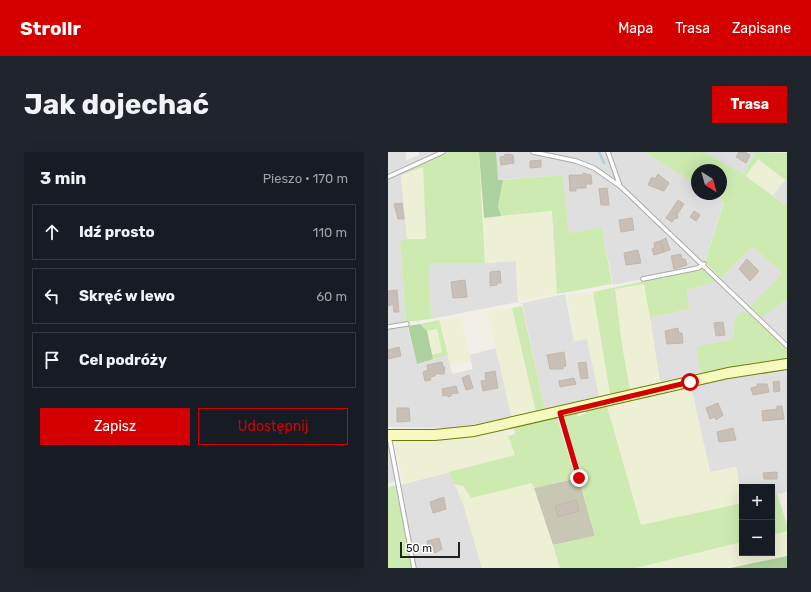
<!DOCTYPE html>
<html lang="pl">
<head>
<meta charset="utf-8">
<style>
	body { margin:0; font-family:Rubik,sans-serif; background:#20242c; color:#f1f3f6 }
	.controls { position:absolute; right:12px; bottom:12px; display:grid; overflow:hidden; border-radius:0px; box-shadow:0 4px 16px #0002 }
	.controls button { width:36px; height:36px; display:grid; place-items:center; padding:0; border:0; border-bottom:1px solid #363941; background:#171b24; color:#f1f3f6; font:20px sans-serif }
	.compass { position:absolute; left:303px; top:12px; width:36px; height:36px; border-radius:50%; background:#171b24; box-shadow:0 4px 16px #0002; rotate:143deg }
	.scale { position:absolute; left:12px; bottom:10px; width:60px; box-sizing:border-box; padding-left:4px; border:2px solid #222; border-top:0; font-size:11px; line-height:14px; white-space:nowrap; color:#222; -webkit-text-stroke:3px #fff; paint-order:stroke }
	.stop { position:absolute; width:12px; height:12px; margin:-9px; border:3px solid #d40000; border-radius:50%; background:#fff }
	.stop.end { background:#d40000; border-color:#fff; box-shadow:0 1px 4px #0008 }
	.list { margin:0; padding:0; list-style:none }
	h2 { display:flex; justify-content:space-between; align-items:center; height:52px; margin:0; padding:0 16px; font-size:17px }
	h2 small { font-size:13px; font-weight:400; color:#9ea1a6 }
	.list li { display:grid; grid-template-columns:26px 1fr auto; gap:12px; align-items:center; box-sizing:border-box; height:56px; margin:0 8px 8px; padding:0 8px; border:1px solid #363941; border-radius:0px }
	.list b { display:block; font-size:15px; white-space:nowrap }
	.list em { font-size:13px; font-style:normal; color:#9ea1a6 }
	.actions { display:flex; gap:8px; padding:12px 16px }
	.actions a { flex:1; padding:9px 0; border:1px solid #d40000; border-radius:0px; text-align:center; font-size:14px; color:#d40000 }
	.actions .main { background:#d40000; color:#fff }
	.icon { flex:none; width:22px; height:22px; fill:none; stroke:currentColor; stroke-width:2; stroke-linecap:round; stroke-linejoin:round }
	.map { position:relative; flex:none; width:399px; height:416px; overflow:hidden; border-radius:0px }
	header { display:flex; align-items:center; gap:24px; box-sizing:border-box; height:56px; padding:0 20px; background:#d40000; color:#fff }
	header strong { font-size:19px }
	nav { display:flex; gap:22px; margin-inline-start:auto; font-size:14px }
	.intro { display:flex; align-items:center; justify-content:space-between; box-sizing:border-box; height:96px; padding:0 24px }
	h1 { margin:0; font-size:28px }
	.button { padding:10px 18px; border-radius:0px; background:#d40000; color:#fff; font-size:14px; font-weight:700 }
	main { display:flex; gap:24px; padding:0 24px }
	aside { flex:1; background:#171b24; border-radius:0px; box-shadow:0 4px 16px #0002 }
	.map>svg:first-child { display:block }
	.residential { fill:#e0dfdf }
	.construction { fill:#c7c7b4 }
	.farmland { fill:#eef0d5 }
	.grass { fill:#cdebb0 }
	.forest { fill:#add19e }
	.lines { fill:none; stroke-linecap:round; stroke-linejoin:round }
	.stream { stroke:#aad3df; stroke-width:2.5 }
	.building { fill:#c7bfb8; stroke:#c4b6ab }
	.lane-casing { stroke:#a9a9a9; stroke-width:5.5 }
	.secondary-casing { stroke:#707d05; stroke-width:12 }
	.lane { stroke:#fff; stroke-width:3.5 }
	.secondary { stroke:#f7fabf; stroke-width:10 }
	.route { stroke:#d40000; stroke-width:5 }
</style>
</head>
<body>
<header>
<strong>Strollr</strong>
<nav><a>Mapa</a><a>Trasa</a><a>Zapisane</a></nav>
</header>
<div class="intro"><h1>Jak dojechać</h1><a class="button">Trasa</a></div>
<main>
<aside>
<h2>3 min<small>Pieszo · 170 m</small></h2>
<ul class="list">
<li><svg class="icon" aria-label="ahead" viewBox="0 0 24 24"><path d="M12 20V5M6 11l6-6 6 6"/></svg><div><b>Idź prosto</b></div><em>110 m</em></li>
<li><svg class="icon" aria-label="left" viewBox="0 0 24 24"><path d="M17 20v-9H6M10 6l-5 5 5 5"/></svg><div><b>Skręć w lewo</b></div><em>60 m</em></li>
<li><svg class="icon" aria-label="arrive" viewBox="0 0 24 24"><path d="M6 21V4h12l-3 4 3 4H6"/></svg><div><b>Cel podróży</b></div></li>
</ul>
<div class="actions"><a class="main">Zapisz</a><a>Udostępnij</a></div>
</aside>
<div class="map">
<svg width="399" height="416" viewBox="0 0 399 416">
	<rect width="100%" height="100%" fill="#f2efe9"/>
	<path class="residential" d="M 0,0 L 18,0 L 18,8 L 31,3 L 31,0 L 55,0 L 14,19 L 13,23 L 19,87 L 12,91 L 18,170 L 29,211 L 60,203 L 64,222 L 85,217 L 81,203 L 108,196 L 124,266 L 63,276 L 0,275 Z
		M 108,0 L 257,0 L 309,33 L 309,42 L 324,42 L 336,49 L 316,112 L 310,116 L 225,133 L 214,75 L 181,81 L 175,23 L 110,28 Z
		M 317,0 L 368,0 L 355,22 Z
		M 399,26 L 399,54 L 385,43 Z
		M 364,94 L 394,121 L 361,157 L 347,165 L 345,187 L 313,221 L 272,230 L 262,166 L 301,157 L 299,138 L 332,128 Z
		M 128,108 L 130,150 L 43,167 L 41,111 Z
		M 177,142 L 186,189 L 199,187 L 211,244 L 157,258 L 134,151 Z
		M 399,147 L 399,194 L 371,167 Z
		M 399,212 L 399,340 L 384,343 L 384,335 L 354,335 L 354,351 L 348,315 L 322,320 L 302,230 Z
		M 0,288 L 11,328 L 0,331 Z
		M 61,320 L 75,351 L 94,416 L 26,416 L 12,333 Z"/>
	<path class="construction" d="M 185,327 L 192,331 L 207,384 L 165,393 L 146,336 Z"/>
	<path class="farmland" d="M 370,6 L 397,28 L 385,43 L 358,24 Z
		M 35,15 L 38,87 L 19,87 L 13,23 Z
		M 164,59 L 169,142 L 130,150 L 128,109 L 97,111 L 96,66 Z
		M 256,132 L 272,230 L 242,237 L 234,193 L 227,137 Z
		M 205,140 L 222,242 L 211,244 L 199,187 L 186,189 L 178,144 Z
		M 124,156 L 148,260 L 124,266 L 99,160 Z
		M 73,166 L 83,209 L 62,215 L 51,168 Z
		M 49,176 L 54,200 L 43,203 L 39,179 Z
		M 303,234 L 322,320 L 348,315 L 354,351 L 253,373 L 219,254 Z
		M 118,278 L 128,303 L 16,332 L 5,288 L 78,285 Z
		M 144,331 L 172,416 L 94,416 L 75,351 L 66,332 L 75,334 L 83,346 Z
		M 399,379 L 399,404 L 342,416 L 248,416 L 354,390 L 354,401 L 384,401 L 384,383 Z"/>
	<path class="grass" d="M 60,0 L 91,0 L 97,111 L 41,111 L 43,167 L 18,170 L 12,90 L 19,87 L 38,87 L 35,15 L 13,23 L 13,21 Z
		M 257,0 L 317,0 L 355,22 L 368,0 L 399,1 L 399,26 L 397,28 L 370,7 L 358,24 L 399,54 L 399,147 L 373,166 L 362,155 L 394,121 L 364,94 L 333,127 L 317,110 L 336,50 L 324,42 L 333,42 L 333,18 L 309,18 L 309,33 Z
		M 175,23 L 181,81 L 214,75 L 224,132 L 169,142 L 164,59 L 113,64 L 110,54 L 115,28 Z
		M 316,116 L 330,129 L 299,138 L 301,157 L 262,166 L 256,132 L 227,137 L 234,193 L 242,237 L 313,221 L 308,195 L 345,187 L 347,165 L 359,158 L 399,198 L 399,208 L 169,258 L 169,254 L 222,242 L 205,140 Z
		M 134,154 L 157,258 L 148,260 L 124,156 Z
		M 51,168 L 60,203 L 45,207 L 43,203 L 54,200 L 49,177 L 39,179 L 32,172 Z
		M 219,254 L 253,373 L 354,351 L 354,390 L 248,416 L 172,416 L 165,393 L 207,384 L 192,331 L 196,324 L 193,323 L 176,263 L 188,261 L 190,264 L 198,262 L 197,258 Z
		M 169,265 L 187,324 L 185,327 L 146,336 L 144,331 L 83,346 L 75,334 L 66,332 L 61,320 L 127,303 L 120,284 L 127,282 L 126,276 Z
		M 10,333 L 24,416 L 0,416 L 0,335 Z
		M 389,342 L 399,372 L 399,379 L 384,383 L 384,343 Z"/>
	<path class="forest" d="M 91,0 L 108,0 L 110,28 L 115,28 L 110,54 L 113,64 L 96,66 Z
		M 32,172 L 39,179 L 45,207 L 29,212 L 20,174 Z
		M 399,404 L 399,416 L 342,416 Z"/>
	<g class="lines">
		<path class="stream" d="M 211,0 L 216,11"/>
	</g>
	<path class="building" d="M 351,0 L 357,0 L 362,3 L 358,11 L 348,5 Z
		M 117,2 L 125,3 L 126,11 L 113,13 L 112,5 L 117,4 Z
		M 153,8 L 153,15 L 142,16 L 142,9 Z
		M 195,21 L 203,23 L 204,32 L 198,32 L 198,36 L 188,36 L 188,39 L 182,39 L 181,23 L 195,23 Z
		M 270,22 L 281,31 L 276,39 L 260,33 L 264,25 L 267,27 Z
		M 219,36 L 221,53 L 213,53 L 211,37 Z
		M 290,48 L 296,52 L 289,63 L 290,64 L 289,67 L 287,66 L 284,70 L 278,66 Z
		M 14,51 L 16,67 L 10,67 L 6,52 Z
		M 306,59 L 312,63 L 308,69 L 302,65 Z
		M 244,66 L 246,78 L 233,80 L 231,68 Z
		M 278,86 L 282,98 L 276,100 L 272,89 Z
		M 272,89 L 276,100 L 266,103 L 264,97 L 267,95 L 266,91 Z
		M 250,98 L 253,111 L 238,113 L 236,101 Z
		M 293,102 L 294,107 L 297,107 L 299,113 L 286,117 L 283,104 Z
		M 359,107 L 371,119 L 362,129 L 351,117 Z
		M 112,119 L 113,131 L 109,131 L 109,133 L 102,134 L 102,120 Z
		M 77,128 L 79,145 L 65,146 L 63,130 Z
		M 9,138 L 11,160 L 6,160 L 5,152 L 0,154 L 0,139 Z
		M 335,170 L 337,183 L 328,184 L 326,171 Z
		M 290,176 L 291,181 L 294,181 L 295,191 L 279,192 L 277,179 Z
		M 11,195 L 13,204 L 0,207 L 0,198 Z
		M 176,200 L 178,214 L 175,215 L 175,217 L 162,217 L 159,203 Z
		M 54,210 L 55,215 L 57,215 L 56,222 L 47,222 L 47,224 L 42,225 L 43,228 L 37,229 L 35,220 L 40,218 L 39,213 Z
		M 198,210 L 200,226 L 193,227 L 190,211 Z
		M 107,219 L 110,236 L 95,239 L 93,229 L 98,228 L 97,221 Z
		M 81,223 L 85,236 L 78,238 L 74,226 Z
		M 186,226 L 188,232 L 172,235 L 171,229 Z
		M 391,229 L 392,239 L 386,240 L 385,230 Z
		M 369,232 L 379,232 L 381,240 L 365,243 L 363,236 L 370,234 Z
		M 68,234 L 70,241 L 63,242 L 63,244 L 60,245 L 60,243 L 55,244 L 54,237 Z
		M 330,251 L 335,263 L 328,268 L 327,265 L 322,267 L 318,256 Z
		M 389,254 L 394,254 L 396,267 L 375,269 L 374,259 L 389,257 Z
		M 9,256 L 21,256 L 22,269 L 9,270 Z
		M 345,276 L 348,288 L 331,290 L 329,280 Z
		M 389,320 L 389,327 L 376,327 L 375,321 Z
		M 56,345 L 58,357 L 45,361 L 42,350 Z
		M 188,348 L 191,359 L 170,365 L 167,354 Z
		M 51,386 L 54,397 L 47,401 L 46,398 L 41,399 L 39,389 Z"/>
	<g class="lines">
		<g class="lane-casing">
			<path id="lane" d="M 145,0 L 188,9 L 206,16 L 232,34 L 399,194
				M 220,0 L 232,34
				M 0,25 L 55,0
				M 255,127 L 310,116 L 316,112
				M 0,175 L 19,172
				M 172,261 L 191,326
				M 1,284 L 26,416"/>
		</g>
		<g class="secondary-casing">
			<path id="secondary" d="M 0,283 L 47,283 L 86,279 L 340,221 L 399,212"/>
		</g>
		<use href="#lane" class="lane"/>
		<use href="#secondary" class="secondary"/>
	</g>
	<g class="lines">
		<path class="route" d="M 191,326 L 172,261 L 302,230"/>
	</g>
</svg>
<div class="controls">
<button>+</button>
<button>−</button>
</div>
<svg class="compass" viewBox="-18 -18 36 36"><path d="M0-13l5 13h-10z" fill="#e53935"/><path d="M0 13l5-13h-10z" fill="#9ea1a6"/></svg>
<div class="scale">50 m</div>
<div class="stop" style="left:302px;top:230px"></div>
<div class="stop end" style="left:191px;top:326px"></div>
</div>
</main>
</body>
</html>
